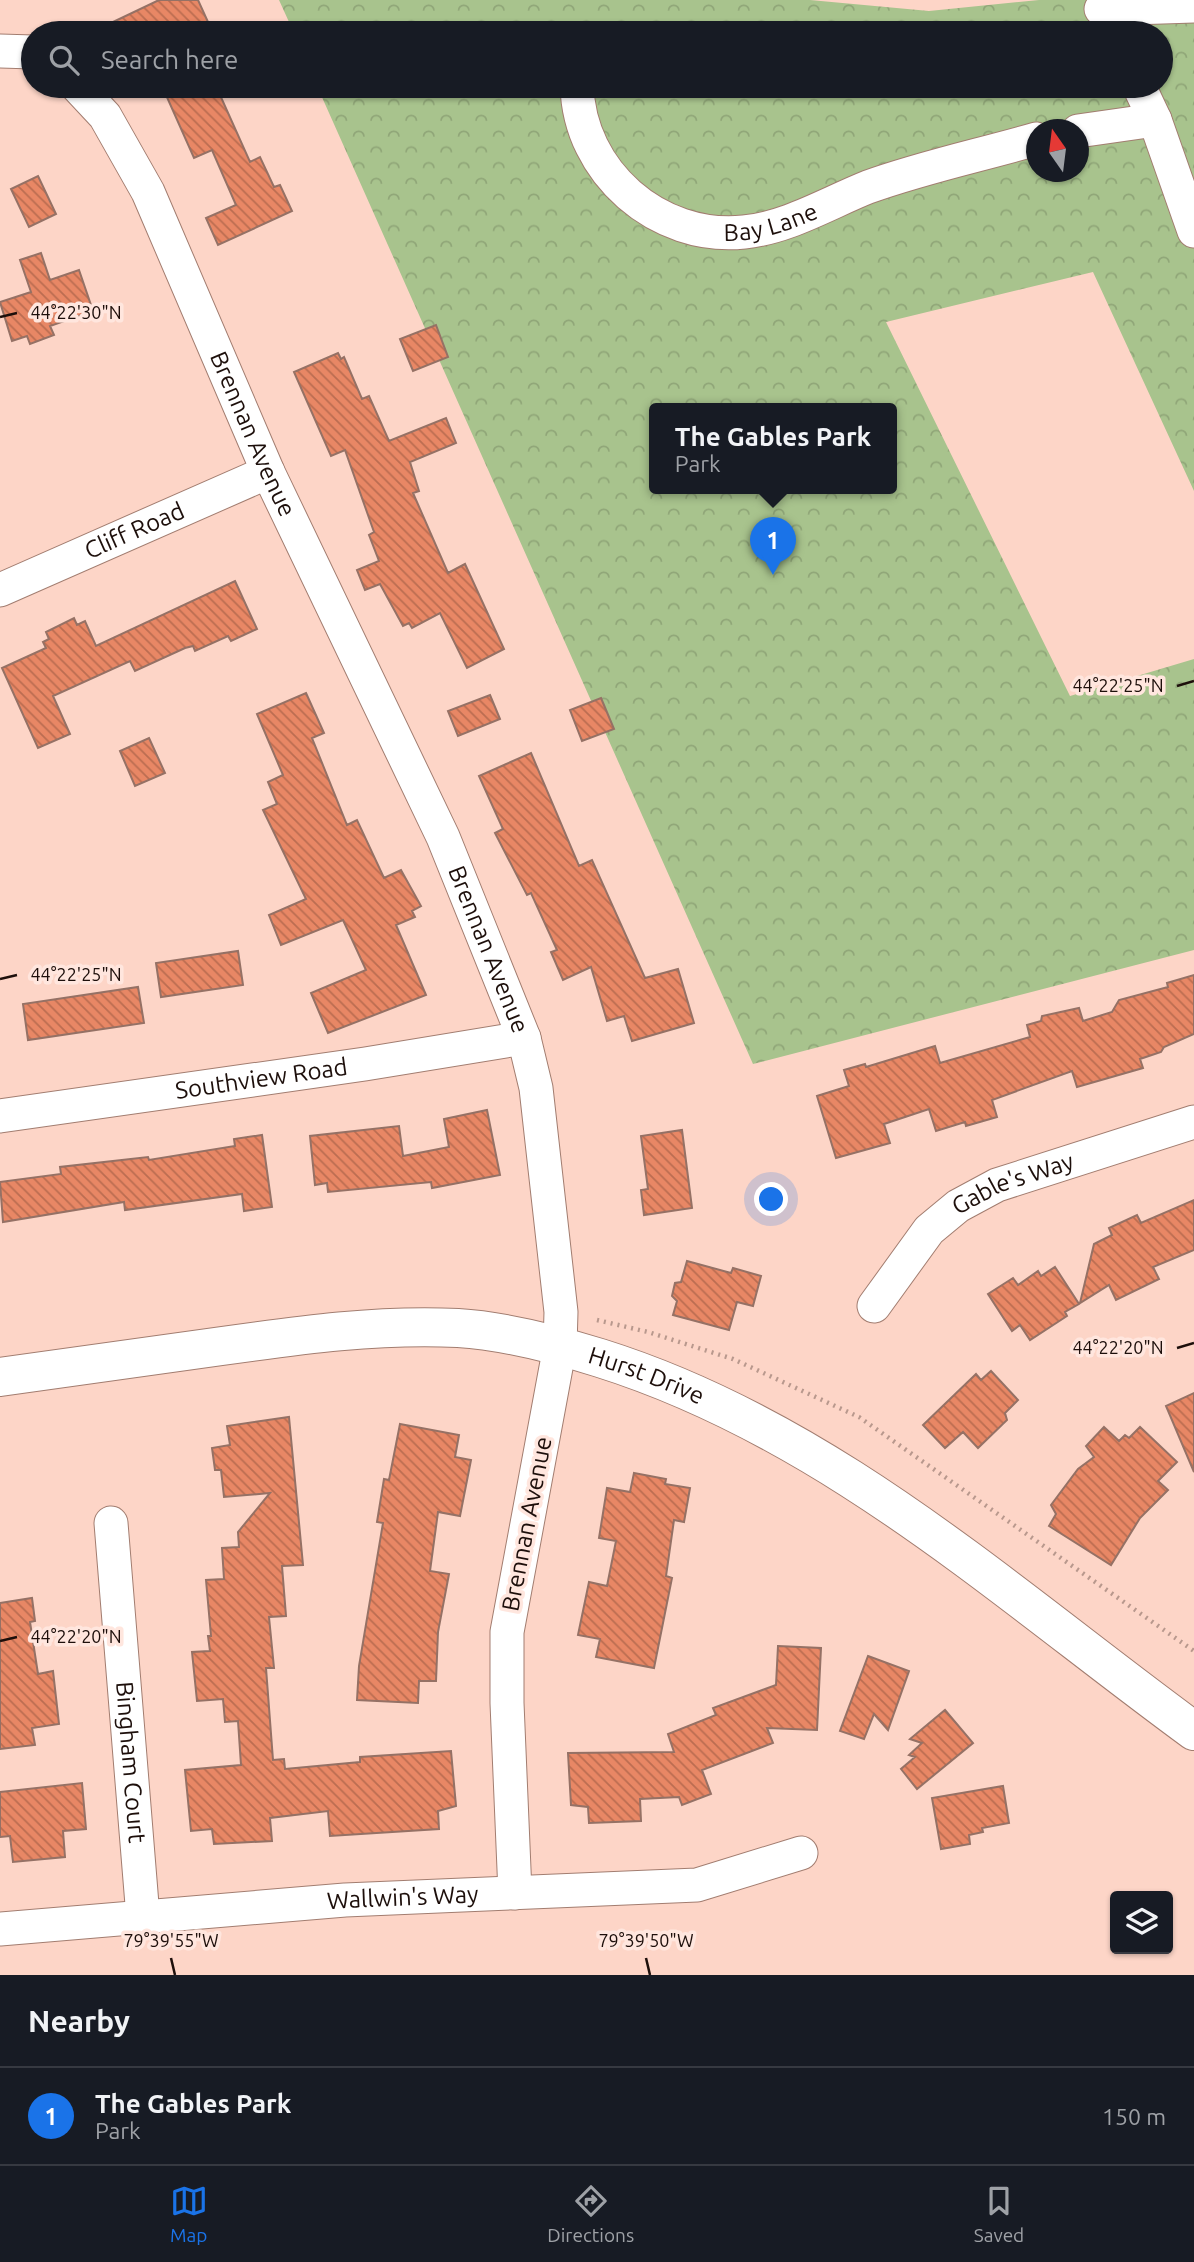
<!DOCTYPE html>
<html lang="en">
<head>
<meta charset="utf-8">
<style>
	body { margin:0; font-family:Ubuntu,sans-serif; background:#20242c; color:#f1f3f6 }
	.controls { position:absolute; right:21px; bottom:21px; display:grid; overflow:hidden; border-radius:7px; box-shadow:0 2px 5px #0004 }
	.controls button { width:63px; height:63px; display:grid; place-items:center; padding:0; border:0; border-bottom:2px solid #363941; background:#171b24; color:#f1f3f6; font:35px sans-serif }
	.compass { position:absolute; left:1026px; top:119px; width:63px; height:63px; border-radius:50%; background:#171b24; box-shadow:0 2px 5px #0004; rotate:346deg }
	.you { position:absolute; left:772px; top:1200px; width:24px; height:24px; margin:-18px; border:5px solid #fff; border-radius:50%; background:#1a73e8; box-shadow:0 0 0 10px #1a73e833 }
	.badge { display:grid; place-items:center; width:46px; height:46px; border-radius:50%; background:#1a73e8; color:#fff; font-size:23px; font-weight:700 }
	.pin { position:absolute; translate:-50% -58px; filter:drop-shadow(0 2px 4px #0008) }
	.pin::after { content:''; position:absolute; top:37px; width:24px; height:21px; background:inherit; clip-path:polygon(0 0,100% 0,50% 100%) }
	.popup { position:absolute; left:649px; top:403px; width:248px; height:91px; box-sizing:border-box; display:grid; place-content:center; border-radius:7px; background:#171b24; filter:drop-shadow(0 2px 5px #0005); font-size:23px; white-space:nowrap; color:#9ea1a6 }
	.popup b { font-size:26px; color:#f1f3f6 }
	.popup::after { content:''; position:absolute; left:50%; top:100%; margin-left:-14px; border:14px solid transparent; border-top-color:#171b24 }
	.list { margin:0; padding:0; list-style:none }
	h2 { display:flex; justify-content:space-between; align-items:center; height:91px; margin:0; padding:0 28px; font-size:30px }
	h2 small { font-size:23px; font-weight:400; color:#9ea1a6 }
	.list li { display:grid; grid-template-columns:46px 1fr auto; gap:21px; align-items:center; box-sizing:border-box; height:98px; padding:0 28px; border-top:2px solid #363941 }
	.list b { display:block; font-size:26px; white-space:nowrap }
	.list p { margin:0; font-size:23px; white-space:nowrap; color:#9ea1a6 }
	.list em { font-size:23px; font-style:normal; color:#9ea1a6 }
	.icon { flex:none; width:38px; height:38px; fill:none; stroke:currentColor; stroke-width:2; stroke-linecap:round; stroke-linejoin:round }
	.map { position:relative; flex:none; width:1194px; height:1975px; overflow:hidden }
	.search { position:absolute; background:#171b24; box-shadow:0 2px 5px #0004; left:21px; right:21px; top:21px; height:77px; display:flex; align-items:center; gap:18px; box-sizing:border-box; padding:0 24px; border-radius:38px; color:#9ea1a6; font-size:26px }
	.sheet { height:189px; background:#171b24 }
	nav { display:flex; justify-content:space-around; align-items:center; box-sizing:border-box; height:98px; border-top:2px solid #363941; background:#171b24; font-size:19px; color:#9ea1a6 }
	nav a { display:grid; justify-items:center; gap:4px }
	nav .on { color:#1a73e8 }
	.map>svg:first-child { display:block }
	.park { fill:url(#park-crowns); fill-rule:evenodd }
	.building { fill:url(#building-back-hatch); stroke:#957165; stroke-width:2 }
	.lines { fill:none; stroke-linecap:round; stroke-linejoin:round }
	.street-casing { stroke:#a27d70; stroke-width:35 }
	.secondary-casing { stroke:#a27d70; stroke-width:40 }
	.path { stroke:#b8988d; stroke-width:4.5; stroke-dasharray:2 5; stroke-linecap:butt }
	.street { stroke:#fff; stroke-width:33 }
	.secondary { stroke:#fff; stroke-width:38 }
	.ticks { fill:none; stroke:#1d0f0b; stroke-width:2.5 }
	.labels { text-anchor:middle; stroke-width:7; stroke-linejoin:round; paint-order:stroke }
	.street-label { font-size:24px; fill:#1d0f0b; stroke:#ffe6de }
	.ticks-label { font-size:18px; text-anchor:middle; fill:#1d0f0b; stroke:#ffe6de; stroke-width:7; stroke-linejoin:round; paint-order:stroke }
</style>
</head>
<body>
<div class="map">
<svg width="1194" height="1975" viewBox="0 0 1194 1975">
	<defs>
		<pattern id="park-crowns" width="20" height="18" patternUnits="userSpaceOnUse" patternTransform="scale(1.75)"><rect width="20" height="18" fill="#a8c38d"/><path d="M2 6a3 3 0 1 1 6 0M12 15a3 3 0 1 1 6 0" fill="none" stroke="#90a678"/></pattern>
		<pattern id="building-back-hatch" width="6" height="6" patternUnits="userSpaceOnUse" patternTransform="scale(1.75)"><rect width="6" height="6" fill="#e88765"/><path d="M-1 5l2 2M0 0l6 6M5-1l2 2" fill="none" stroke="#bb6d51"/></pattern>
	</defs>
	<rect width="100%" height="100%" fill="#fdd5c7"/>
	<path class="park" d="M 279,0 L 810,0 L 929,11 L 1039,0 L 1194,0 L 1194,491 L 1093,272 L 886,322 L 1070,696 L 1194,659 L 1194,950 L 753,1064 L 317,86 L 1161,86 L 1161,33 L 294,33 ZM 1036,130 L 1078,130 L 1078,172 L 1036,172 ZM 654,409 L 892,409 L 892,489 L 654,489 Z"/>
	<path class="building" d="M 159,0 L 198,0 L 213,33 L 90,33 Z
		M 162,86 L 216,86 L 250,162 L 260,157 L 274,187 L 280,185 L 292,211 L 218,245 L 206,218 L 236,205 L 212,150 L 194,158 Z
		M 38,176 L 56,214 L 29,227 L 11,189 Z
		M 41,253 L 50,280 L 79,270 L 93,311 L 50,326 L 54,335 L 30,344 L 27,336 L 12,341 L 0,302 L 31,292 L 20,260 Z
		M 436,325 L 448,357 L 413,371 L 400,339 Z
		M 338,353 L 341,359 L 344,357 L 362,399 L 369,396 L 389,441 L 446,418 L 456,443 L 410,462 L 419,491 L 413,493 L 448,573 L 465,564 L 504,649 L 467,668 L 440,613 L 412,628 L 409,623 L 403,626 L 380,584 L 365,590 L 357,570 L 379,561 L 369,535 L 374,532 L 345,450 L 331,456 L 294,372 Z
		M 235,581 L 257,629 L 231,641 L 228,636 L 195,651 L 193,646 L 185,648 L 135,671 L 130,661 L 53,696 L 70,734 L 38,748 L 2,668 L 46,648 L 43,642 L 49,639 L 46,632 L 74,618 L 77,625 L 85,621 L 96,646 Z
		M 306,693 L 324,733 L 312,738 L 347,825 L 357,820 L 384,878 L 401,870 L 421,906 L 412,911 L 415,917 L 396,925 L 426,995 L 328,1033 L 311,993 L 366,970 L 343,920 L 281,945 L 269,915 L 306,899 L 263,810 L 277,804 L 268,782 L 283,775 L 257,714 Z
		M 490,695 L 500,719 L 458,736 L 448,711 Z
		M 601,698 L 614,729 L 582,741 L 570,710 Z
		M 149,738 L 165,773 L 135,786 L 120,751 Z
		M 531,753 L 579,866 L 592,860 L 645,978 L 678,969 L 694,1023 L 632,1041 L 624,1016 L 607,1021 L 591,967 L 563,980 L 551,952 L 557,950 L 531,893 L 527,895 L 495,833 L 503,829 L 479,776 Z
		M 238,951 L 243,985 L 161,997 L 156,963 Z
		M 1194,975 L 1194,1034 L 1164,1047 L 1161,1052 L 1140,1059 L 1143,1068 L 1077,1087 L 1072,1071 L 992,1100 L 997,1117 L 966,1126 L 965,1122 L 936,1131 L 929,1109 L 884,1124 L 890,1143 L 836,1158 L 817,1096 L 849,1086 L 844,1070 L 865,1064 L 866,1067 L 935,1046 L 940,1063 L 1030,1037 L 1027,1025 L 1041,1021 L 1042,1016 L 1079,1008 L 1083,1021 L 1112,1012 L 1119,1000 L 1168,987 L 1167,983 Z
		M 138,987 L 144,1023 L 28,1040 L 23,1004 Z
		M 487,1110 L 500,1175 L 432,1188 L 431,1182 L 328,1192 L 327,1183 L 315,1185 L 310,1136 L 399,1126 L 403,1156 L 449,1147 L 444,1119 Z
		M 682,1130 L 692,1208 L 644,1215 L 641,1190 L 648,1189 L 641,1136 Z
		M 262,1135 L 272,1207 L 244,1211 L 242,1194 L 125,1210 L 124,1202 L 3,1222 L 0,1182 L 61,1174 L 60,1167 L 148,1157 L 149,1160 L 235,1146 L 234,1139 Z
		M 1194,1200 L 1194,1250 L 1153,1267 L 1159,1279 L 1116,1300 L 1109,1285 L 1080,1303 L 1094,1244 L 1112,1235 L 1109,1228 L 1137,1215 L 1141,1223 Z
		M 687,1261 L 731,1273 L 733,1268 L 761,1276 L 753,1306 L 737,1302 L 729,1330 L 673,1315 L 677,1301 L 672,1296 L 675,1283 L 681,1282 Z
		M 1055,1267 L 1079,1304 L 1065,1312 L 1067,1316 L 1030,1340 L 1020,1325 L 1012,1331 L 988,1294 L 1013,1278 L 1018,1285 L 1038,1271 L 1041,1276 Z
		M 991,1371 L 1018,1400 L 1005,1413 L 1007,1420 L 978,1448 L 963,1432 L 945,1448 L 923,1425 L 976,1374 L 981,1380 Z
		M 1194,1393 L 1194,1472 L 1166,1406 Z
		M 289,1417 L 303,1565 L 282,1566 L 286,1616 L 269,1617 L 274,1668 L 266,1668 L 273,1760 L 284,1759 L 285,1769 L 360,1762 L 360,1757 L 451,1751 L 456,1806 L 438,1811 L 439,1829 L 330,1836 L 328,1811 L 270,1818 L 272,1841 L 214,1844 L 212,1829 L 191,1831 L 185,1770 L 241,1765 L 238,1721 L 225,1722 L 223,1699 L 197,1701 L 192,1652 L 210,1651 L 208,1636 L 211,1636 L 206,1580 L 224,1579 L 222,1548 L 239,1547 L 238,1532 L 270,1493 L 224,1497 L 221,1470 L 215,1470 L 212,1448 L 230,1445 L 227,1426 Z
		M 400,1424 L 459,1435 L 455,1457 L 471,1460 L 460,1516 L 438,1512 L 430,1571 L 449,1574 L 438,1632 L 436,1681 L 419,1681 L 418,1703 L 357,1700 L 359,1666 L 383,1523 L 377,1522 L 384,1479 L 389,1480 Z
		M 1104,1427 L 1119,1441 L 1125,1435 L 1129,1438 L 1140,1427 L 1177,1462 L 1158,1481 L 1168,1490 L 1140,1518 L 1111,1565 L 1049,1526 L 1056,1514 L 1051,1505 L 1078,1469 L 1094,1457 L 1086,1446 Z
		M 634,1473 L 666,1479 L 665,1484 L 690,1488 L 684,1522 L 674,1520 L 666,1576 L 672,1578 L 654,1668 L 596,1657 L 600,1639 L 578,1635 L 589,1582 L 607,1586 L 616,1541 L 599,1538 L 607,1488 L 630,1492 Z
		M 32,1598 L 35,1621 L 30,1622 L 38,1674 L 53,1671 L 59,1724 L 32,1728 L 35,1745 L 0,1749 L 0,1603 Z
		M 778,1646 L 821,1648 L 817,1730 L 767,1728 L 773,1743 L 702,1770 L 711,1794 L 682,1805 L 679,1797 L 640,1799 L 641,1821 L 589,1823 L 588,1807 L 571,1805 L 568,1753 L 674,1752 L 668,1734 L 716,1715 L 713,1708 L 776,1685 Z
		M 868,1656 L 909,1671 L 888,1730 L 874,1714 L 864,1739 L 840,1731 Z
		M 945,1710 L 973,1743 L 917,1789 L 901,1769 L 915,1757 L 909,1755 L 922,1743 L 910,1739 Z
		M 82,1783 L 86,1829 L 63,1831 L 65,1857 L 13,1862 L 10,1836 L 0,1837 L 0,1792 Z
		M 1003,1786 L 1009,1823 L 982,1828 L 983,1832 L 969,1835 L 970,1844 L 941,1849 L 932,1798 Z"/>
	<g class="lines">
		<g class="street-casing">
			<g id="street">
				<path d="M 1101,9 L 1194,6"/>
				<path d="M 0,51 L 33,52"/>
				<path id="s1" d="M 77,86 L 105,116 L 148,192 L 268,472 L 443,837 L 524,1038 L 536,1088 L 561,1312 L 560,1346 L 507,1632 L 507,1703 L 515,1893"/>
				<path id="s2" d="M 577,86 C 579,172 658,241 744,232 C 787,228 828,203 868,187 C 923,167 981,155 1036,139"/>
				<path d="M 1139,86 L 1155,120 L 1194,231"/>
				<path d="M 1078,131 L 1155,120"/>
				<path id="s3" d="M 0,590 L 268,472"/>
				<path id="s4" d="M 0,1116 L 365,1064 L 524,1038"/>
				<path id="s5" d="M 874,1306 L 929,1230 L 958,1206 L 997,1185 L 1194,1122"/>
				<path id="s6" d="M 111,1523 L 143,1917"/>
				<path id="s7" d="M 0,1929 L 345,1900 L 697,1885 L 801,1853"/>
			</g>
		</g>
		<g class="secondary-casing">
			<g id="secondary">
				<path id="s8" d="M 0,1377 C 74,1366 148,1356 222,1346 C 300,1335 379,1324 458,1328 C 506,1331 555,1344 600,1358 C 829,1430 1004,1592 1194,1731"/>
			</g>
		</g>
		<path class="path" d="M 597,1320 L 648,1332 L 733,1359 L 859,1417 L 1194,1651"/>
		<use href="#street" class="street"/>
		<use href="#secondary" class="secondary"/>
	</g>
	<path class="ticks" d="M 0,317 L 17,313M 1177,686 L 1194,681M 0,979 L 17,975M 1177,1348 L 1194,1343M 0,1641 L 17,1637M 171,1958 L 175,1975M 646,1958 L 650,1975"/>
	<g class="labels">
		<g class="street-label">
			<text dy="8" stroke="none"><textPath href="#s2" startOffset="276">Bay Lane</textPath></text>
			<text dy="8" stroke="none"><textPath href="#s1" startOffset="392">Brennan Avenue</textPath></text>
			<text dy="8" stroke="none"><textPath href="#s3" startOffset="147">Cliff Road</textPath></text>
			<text dy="8" stroke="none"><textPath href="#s1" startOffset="959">Brennan Avenue</textPath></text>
			<text dy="8" stroke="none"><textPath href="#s4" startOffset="264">Southview Road</textPath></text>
			<text dy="8" stroke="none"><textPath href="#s5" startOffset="191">Gable's Way</textPath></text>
			<text dy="8" stroke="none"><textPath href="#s8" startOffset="656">Hurst Drive</textPath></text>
			<text transform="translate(527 1524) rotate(-79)" y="8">Brennan Avenue</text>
			<text dy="8" stroke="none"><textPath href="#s6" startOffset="240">Bingham Court</textPath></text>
			<text dy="8" stroke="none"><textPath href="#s7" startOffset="404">Wallwin's Way</textPath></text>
		</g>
	</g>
	<g class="ticks-label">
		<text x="76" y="319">44°22'30"N</text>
		<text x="1118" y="692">44°22'25"N</text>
		<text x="76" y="981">44°22'25"N</text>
		<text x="1118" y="1354">44°22'20"N</text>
		<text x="76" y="1643">44°22'20"N</text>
		<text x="171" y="1947">79°39'55"W</text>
		<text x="646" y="1947">79°39'50"W</text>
	</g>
</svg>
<div class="controls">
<button><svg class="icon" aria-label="layers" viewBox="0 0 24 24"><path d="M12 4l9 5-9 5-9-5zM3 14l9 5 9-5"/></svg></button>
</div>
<svg class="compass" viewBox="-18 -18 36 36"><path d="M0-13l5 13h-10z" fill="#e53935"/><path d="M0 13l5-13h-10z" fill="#9ea1a6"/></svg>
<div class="you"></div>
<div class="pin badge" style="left:773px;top:575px">1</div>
<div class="popup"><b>The Gables Park</b>Park</div>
<div class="search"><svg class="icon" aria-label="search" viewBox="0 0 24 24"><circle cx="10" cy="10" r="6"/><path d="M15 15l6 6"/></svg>Search here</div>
</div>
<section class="sheet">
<h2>Nearby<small></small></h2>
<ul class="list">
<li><span class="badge">1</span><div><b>The Gables Park</b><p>Park</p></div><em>150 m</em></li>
</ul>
</section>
<nav>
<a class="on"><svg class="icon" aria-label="map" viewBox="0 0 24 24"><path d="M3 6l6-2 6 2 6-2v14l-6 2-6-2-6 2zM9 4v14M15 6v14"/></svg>Map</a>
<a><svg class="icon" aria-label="directions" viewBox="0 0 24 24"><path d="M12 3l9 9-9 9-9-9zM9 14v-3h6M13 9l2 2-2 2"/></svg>Directions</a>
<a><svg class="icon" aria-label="saved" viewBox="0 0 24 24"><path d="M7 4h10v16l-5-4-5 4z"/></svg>Saved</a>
</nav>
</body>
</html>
